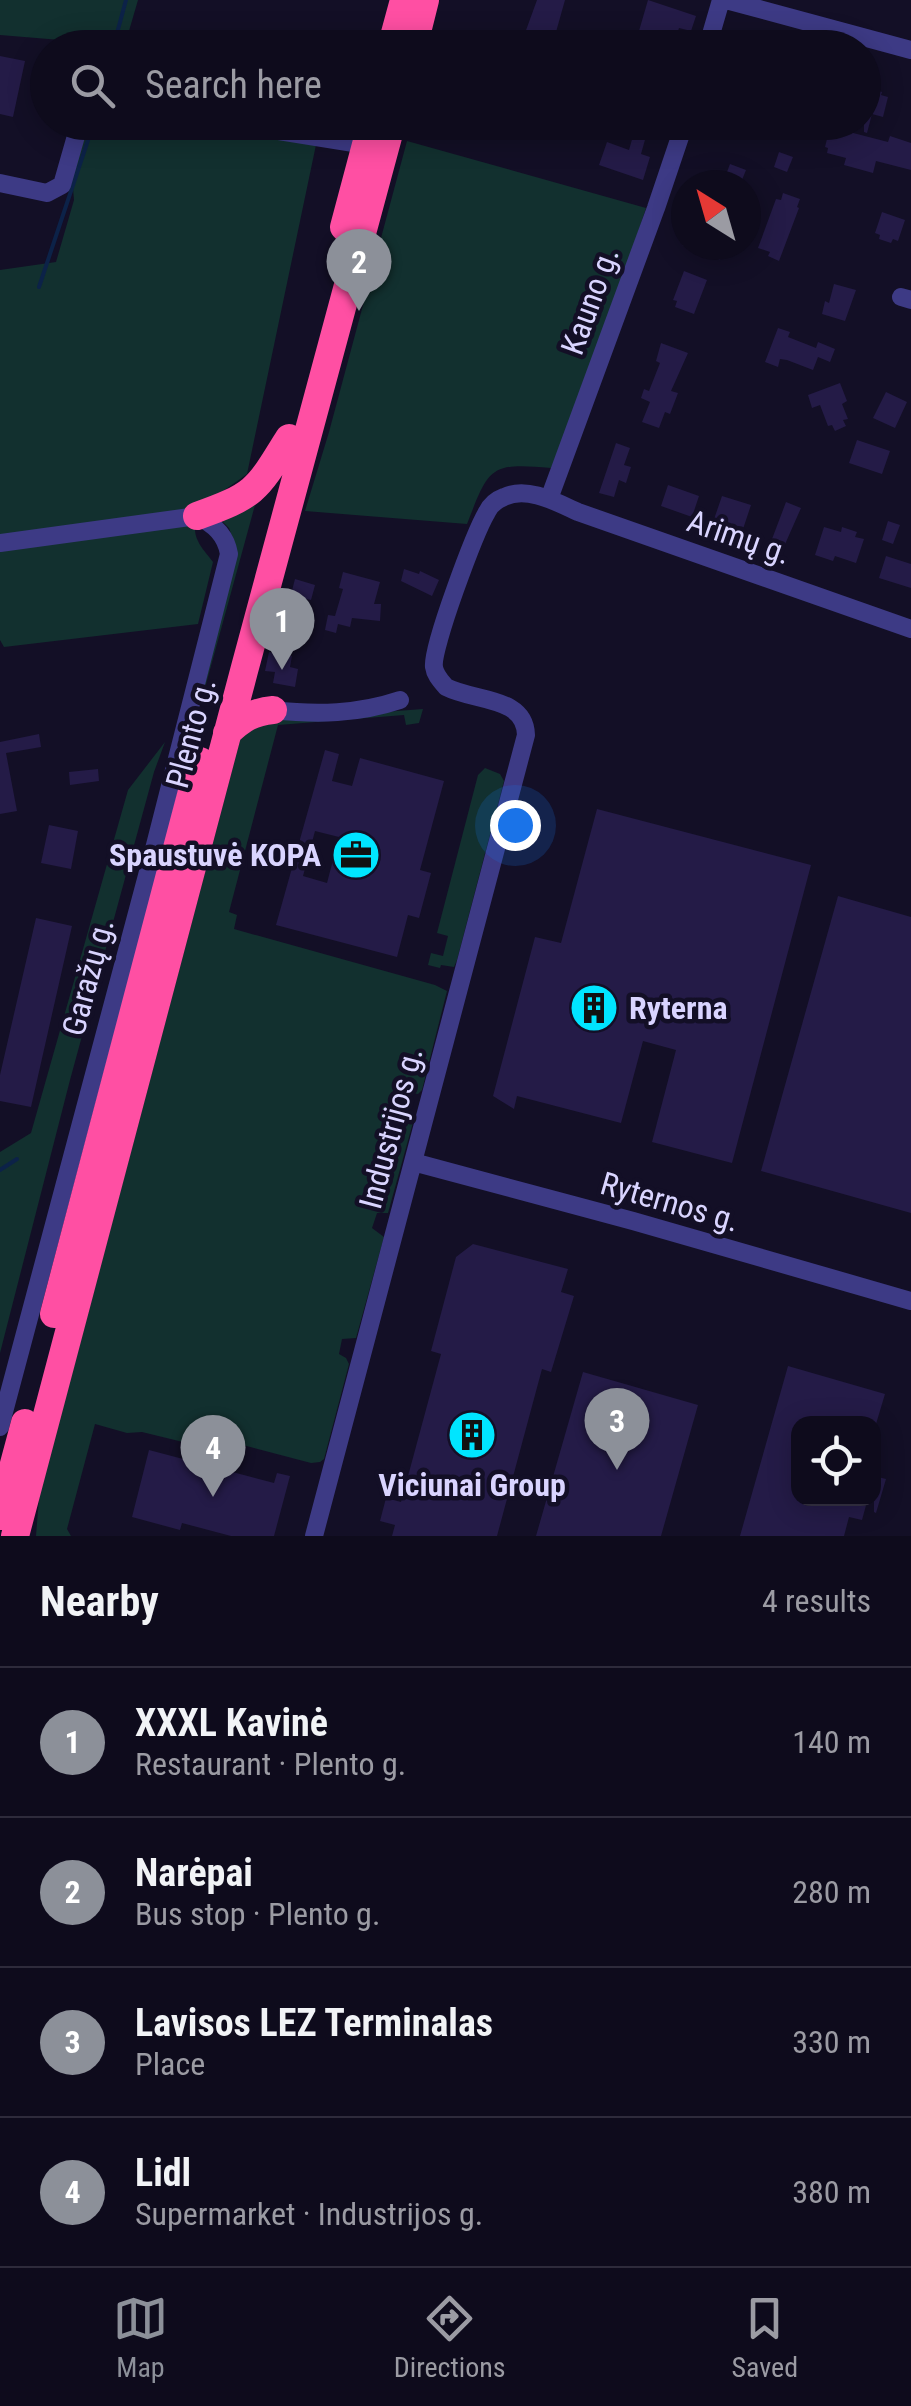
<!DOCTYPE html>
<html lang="en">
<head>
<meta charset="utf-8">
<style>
	body { margin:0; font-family:"Roboto Condensed",sans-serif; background:#1c1929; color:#f1f3f6 }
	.controls { position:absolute; right:30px; bottom:30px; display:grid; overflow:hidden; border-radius:20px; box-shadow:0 5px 25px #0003 }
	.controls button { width:90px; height:90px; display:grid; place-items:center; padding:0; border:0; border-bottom:2px solid #2e2b3b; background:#0e0b1c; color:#f1f3f6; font:50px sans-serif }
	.compass { position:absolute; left:671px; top:170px; width:90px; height:90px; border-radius:50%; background:#0e0b1c; box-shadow:0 5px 25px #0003; rotate:323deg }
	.you { position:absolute; left:515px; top:825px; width:35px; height:35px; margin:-25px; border:8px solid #fff; border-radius:50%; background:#1a73e8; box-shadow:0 0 0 15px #1a73e833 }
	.badge { display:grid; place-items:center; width:65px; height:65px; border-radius:50%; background:#8c9099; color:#fff; font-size:32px; font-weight:700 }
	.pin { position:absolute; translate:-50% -82px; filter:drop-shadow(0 2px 5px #0008) }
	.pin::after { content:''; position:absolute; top:52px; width:35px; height:30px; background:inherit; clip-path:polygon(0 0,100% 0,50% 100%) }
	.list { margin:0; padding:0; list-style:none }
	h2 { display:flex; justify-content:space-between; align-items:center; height:130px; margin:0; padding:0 40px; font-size:42px }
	h2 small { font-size:32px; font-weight:400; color:#9b9ba3 }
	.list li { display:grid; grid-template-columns:65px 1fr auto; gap:30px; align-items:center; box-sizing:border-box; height:150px; padding:0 40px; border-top:2px solid #2e2b3b }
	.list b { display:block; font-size:38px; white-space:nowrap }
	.list p { margin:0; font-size:32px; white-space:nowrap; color:#9b9ba3 }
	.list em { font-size:32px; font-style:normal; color:#9b9ba3 }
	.icon { flex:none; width:55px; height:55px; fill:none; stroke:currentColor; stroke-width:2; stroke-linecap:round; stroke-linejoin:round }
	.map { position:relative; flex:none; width:911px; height:1536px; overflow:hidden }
	.search { position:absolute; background:#0e0b1c; box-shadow:0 5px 25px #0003; left:30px; right:30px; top:30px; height:110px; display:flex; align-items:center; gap:25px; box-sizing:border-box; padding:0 35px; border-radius:55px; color:#9b9ba3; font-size:38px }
	.sheet { height:730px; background:#0e0b1c }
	nav { display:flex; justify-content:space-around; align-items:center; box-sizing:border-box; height:140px; border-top:2px solid #2e2b3b; background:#0e0b1c; font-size:28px; color:#9b9ba3 }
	nav a { display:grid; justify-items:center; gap:5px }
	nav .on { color:#8c9099 }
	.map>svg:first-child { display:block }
	.green { fill:#12302f }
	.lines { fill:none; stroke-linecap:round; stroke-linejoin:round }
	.stream { stroke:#0c2248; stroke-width:4 }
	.building { fill:#241b47; fill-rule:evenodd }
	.minor { stroke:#3d3a85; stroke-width:18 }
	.highway { stroke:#ff4fa3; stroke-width:28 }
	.labels { text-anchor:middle; stroke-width:9; stroke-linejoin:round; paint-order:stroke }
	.street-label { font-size:32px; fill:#d9d4ff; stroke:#130f26 }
	.poi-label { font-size:32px; font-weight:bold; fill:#d9d4ff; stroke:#130f26; text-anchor:end }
</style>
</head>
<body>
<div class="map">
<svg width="911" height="1536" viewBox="0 0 911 1536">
	<rect width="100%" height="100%" fill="#130f26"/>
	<path class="green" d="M 0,0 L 138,0 L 124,48 L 96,47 L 97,43 L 0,35 Z
		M 93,122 L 191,122 L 317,140 L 247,474 C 228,489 183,511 198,541 C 201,548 208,555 213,562 L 198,624 L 4,647 L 0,640 L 0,270 L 56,262 L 74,200 L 72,177 L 88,124 Z
		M 407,141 L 646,208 L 591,375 L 551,468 C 489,462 489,468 467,524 L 305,511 L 329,432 Z
		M 258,494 L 203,695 L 200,695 L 235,545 L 229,528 L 217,516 Z
		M 423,709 L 419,723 L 406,725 L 404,715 L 278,725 L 229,912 L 237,915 L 234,929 L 435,985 L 447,991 L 422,1090 L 418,1094 L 409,1092 L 405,1105 L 415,1115 L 388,1213 L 377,1213 L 372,1228 L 384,1237 L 356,1338 L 342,1339 L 339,1354 L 346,1358 L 349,1364 L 324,1459 L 320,1462 L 311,1463 L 224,1440 L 187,1443 L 142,1432 L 127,1433 L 95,1424 L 67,1529 L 71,1536 L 36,1536 L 39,1498 L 243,729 L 279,720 Z
		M 165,742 L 154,772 L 70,1080 L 0,1353 L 0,1152 L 31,1133 L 128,790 Z
		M 485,768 L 500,774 L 504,781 L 457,960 L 454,967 L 441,965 L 440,968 L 428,965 L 431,953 L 443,956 L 448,936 L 437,933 L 478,775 Z"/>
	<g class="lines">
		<path class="stream" d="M 113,48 L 126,0
			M 39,287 L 94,122
			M 0,1170 L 17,1159"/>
	</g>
	<path class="building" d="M 537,0 L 565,0 L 556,32 L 549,30 L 544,48 L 521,44 Z
		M 648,0 L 696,16 L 691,31 L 679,28 L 673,48 L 634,48 Z
		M 0,56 L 25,61 L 13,117 L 0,114 Z
		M 867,85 L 878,88 L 876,90 L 882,92 L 881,95 L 888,97 L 883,117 L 872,114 L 867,133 L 864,132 L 864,87 L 866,88 Z
		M 637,122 L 650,122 L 641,154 L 650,157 L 643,180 L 599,165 L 607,142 L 629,150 Z
		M 738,122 L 766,122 L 760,140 L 735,131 Z
		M 830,127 L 888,142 L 890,136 L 911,143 L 911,170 L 876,161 L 873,173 L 844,165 L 846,158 L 827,153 L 828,148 L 825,147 Z
		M 779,152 L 793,157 L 787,172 L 774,167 Z
		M 730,164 L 746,170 L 740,185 L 722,185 Z
		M 783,193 L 800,199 L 797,207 L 799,208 L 779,261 L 768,256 L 770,252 L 758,248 L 776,199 L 781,200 Z
		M 882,212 L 905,220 L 898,241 L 893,239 L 891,243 L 879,239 L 880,235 L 875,233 Z
		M 682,245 L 726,245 L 720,260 Z
		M 684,271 L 707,280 L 694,314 L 675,307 L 677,301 L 673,300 Z
		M 834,284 L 856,290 L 845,321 L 822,314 L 825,301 L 829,303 Z
		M 778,328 L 790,332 L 788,337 L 816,348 L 818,342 L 835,349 L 830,362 L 818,357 L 813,370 L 787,360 L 780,359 L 778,367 L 765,362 Z
		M 661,343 L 688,353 L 671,391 L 678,393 L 670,414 L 665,412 L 659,428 L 642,422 L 650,402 L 641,398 L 644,389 L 649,391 L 660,363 L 656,361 Z
		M 840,383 L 847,401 L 842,404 L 848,419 L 843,420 L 846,426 L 835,431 L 832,425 L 828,426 L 820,405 L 812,408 L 808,395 Z
		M 886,392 L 907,402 L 895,428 L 873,418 Z
		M 857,440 L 890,451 L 882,474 L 849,463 Z
		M 616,443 L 630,448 L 624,465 L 631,467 L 626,483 L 619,480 L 614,497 L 599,493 Z
		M 668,485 L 699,496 L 692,517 L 661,506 Z
		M 722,496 L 751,505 L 741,535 L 712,525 Z
		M 786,502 L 801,508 L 782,551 L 769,547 Z
		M 888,521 L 900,525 L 893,544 L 882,540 Z
		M 824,527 L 841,532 L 842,527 L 857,532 L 855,537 L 864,539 L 856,563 L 835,556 L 833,561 L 815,555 Z
		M 886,556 L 911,564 L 911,588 L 879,578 Z
		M 404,569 L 419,574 L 420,571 L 439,580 L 432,596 L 401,581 Z
		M 343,572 L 380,582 L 374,604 L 381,604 L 380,621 L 352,618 L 350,627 L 338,624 L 336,633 L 325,630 L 328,615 L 335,616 L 343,589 L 339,588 Z
		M 295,579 L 315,585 L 311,600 L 306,599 L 304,606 L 289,602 Z
		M 269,652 L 292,656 L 290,667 L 298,669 L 295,687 L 273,683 L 275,672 L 265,671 Z
		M 39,734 L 41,747 L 6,753 L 17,811 L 0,814 L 0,742 Z
		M 325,750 L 339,754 L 332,781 L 352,786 L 360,758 L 444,781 L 420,870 L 431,873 L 419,918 L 408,915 L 397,957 L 276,925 ZM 315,831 L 339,837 L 327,883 L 303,876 Z
		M 98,769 L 99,781 L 70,785 L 69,772 Z
		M 597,809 L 811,865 L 732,1163 L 652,1142 L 676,1050 L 643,1041 L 621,1123 L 517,1096 L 514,1109 L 493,1096 L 535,937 L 561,943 Z
		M 49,825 L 78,831 L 71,869 L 41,863 Z
		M 838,896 L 911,917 L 911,1213 L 761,1171 Z
		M 36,918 L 72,926 L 31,1107 L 0,1101 L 0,1075 Z
		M 473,1244 L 568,1269 L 561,1292 L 574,1296 L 551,1372 L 542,1369 L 497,1536 L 392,1536 L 395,1525 L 380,1521 L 386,1498 L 401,1502 L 441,1354 L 431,1351 L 456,1257 Z
		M 788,1366 L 885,1394 L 876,1424 L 798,1424 L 798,1498 L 868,1498 L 862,1520 L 849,1517 L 844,1536 L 740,1536 Z
		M 583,1372 L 698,1405 L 661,1536 L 536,1536 Z
		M 149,1450 L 274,1483 L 277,1473 L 290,1476 L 274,1536 L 231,1536 L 182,1523 L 180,1530 L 132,1517 Z
		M 874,1476 L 886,1479 L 876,1513 L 874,1512 Z"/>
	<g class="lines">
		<path class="minor" d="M 726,0 L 911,50
			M 707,48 L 721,0
			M 221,122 L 366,145
			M 0,183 L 47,193 L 62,185 L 80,122
			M 901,297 L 911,300
			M 549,499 L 656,208 L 685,122
			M 0,543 L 197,516 C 214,524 226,535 229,554 L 153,853 L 0,1427
			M 273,710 C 317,715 358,714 400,700
			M 413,1162 L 633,1221 L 911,1301
			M 314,1536 L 526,735 C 525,696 475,702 446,687 C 441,681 435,675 434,667 C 431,649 475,532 487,512 C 490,506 496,500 504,497 C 527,486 556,502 578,512 L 911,629"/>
		<path class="highway" d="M 391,48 L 404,0
			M 413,48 L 425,0
			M 344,227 L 372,122
			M 197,516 C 256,495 257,490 289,438
			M 227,733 C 242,719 252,712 273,710
			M 54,1314 L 200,761
			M 0,1516 L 25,1423
			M 15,1536 L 244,671 L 392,122"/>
	</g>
	<defs>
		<g id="office-disc" transform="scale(2.5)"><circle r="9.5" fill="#00e5ff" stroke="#130f26"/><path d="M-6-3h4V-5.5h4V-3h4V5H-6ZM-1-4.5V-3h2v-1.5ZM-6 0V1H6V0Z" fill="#111"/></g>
		<g id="building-disc" transform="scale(2.5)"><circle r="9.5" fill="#00e5ff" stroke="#130f26"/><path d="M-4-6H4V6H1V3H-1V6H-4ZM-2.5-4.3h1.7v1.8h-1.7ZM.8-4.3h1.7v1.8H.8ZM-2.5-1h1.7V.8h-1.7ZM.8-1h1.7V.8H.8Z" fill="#111"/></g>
	</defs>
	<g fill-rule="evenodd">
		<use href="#office-disc" x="356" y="855"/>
		<use href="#building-disc" x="594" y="1008"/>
		<use href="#building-disc" x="472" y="1435"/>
	</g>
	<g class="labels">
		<g class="street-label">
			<text transform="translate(590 301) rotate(-70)" y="11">Kauno g.</text>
			<text transform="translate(739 537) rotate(19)" y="11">Arimų g.</text>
			<text transform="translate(191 733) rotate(-75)" y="11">Plento g.</text>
			<text transform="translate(88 977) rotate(-75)" y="11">Garažų g.</text>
			<text transform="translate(391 1128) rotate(-75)" y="11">Industrijos g.</text>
			<text transform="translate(670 1202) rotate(16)" y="11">Ryternos g.</text>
		</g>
		<g class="poi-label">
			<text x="321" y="866">Spaustuvė KOPA</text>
			<text x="629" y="1019" text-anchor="start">Ryterna</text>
			<text x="472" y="1496" text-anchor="middle">Viciunai Group</text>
		</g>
	</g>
</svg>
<div class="controls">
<button><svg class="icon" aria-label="locate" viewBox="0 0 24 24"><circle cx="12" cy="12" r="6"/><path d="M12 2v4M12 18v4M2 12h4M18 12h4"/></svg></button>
</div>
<svg class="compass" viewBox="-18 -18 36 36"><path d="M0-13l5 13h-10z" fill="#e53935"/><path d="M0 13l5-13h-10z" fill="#9b9ba3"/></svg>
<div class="you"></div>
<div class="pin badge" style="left:282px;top:670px">1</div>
<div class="pin badge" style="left:359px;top:311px">2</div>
<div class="pin badge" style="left:617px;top:1470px">3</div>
<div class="pin badge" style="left:213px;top:1497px">4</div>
<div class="search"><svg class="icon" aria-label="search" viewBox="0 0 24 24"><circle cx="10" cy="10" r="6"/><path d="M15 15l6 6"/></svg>Search here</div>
</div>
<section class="sheet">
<h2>Nearby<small>4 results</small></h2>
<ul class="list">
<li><span class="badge">1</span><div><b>XXXL Kavinė</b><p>Restaurant · Plento g.</p></div><em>140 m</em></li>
<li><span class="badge">2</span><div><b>Narėpai</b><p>Bus stop · Plento g.</p></div><em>280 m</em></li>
<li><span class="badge">3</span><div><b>Lavisos LEZ Terminalas</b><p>Place</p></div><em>330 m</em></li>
<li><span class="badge">4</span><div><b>Lidl</b><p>Supermarket · Industrijos g.</p></div><em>380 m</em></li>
</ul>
</section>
<nav>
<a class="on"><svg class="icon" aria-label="map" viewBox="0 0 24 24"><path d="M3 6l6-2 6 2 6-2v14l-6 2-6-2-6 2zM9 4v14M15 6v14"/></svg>Map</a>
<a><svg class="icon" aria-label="directions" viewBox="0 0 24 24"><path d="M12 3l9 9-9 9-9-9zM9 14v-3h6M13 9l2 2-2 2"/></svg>Directions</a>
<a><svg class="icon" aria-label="saved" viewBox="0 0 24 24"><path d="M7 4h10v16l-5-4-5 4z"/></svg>Saved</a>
</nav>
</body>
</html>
